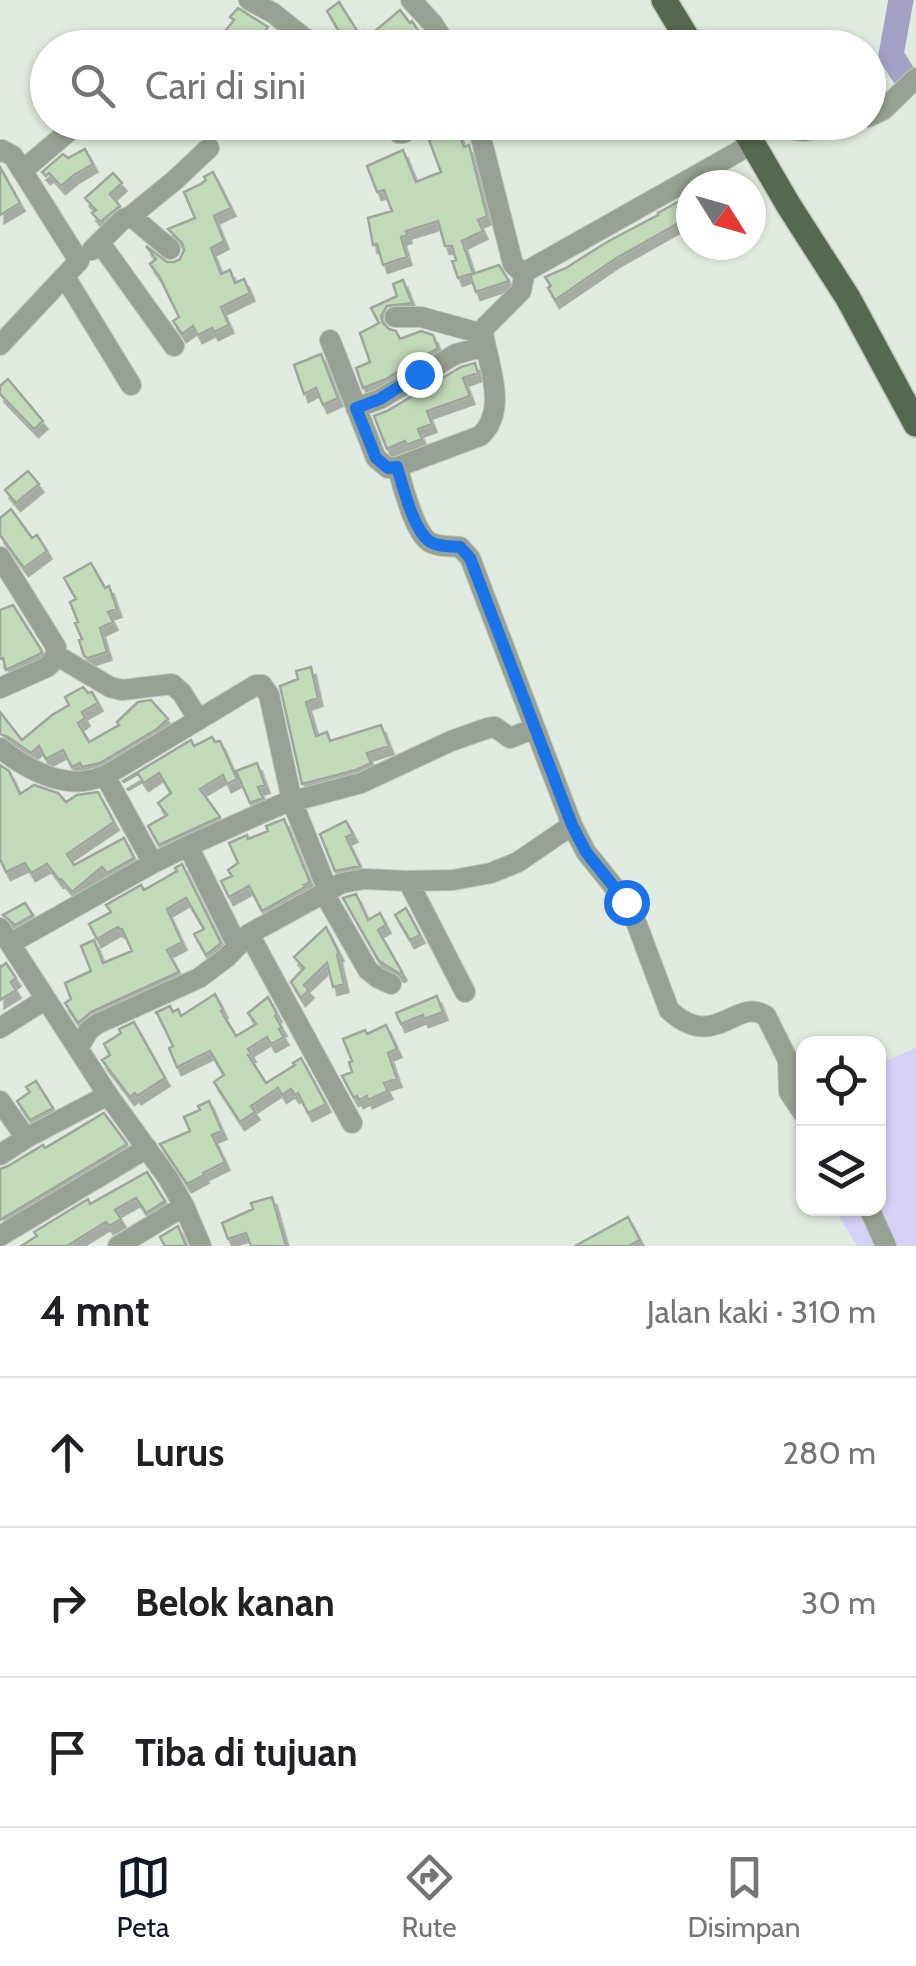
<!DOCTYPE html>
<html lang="id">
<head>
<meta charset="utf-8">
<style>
	body { margin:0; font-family:Cabin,sans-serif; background:#f2f2f2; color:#202124 }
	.controls { position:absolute; right:30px; bottom:30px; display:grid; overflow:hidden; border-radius:20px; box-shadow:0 2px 8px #0004 }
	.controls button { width:90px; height:90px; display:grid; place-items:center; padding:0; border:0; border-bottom:2px solid #e0e0e0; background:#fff; color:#202124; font:50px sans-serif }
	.compass { position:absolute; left:676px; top:170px; width:90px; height:90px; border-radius:50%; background:#fff; box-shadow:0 2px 8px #0004; rotate:127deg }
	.stop { position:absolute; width:30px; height:30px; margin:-22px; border:8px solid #1a73e8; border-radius:50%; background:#fff }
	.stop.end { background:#1a73e8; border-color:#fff; box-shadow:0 2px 10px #0008 }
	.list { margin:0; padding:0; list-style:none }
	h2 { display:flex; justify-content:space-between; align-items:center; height:130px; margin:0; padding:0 40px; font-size:42px }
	h2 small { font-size:32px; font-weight:400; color:#757577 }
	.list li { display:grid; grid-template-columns:65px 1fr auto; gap:30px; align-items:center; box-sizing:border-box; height:150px; padding:0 40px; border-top:2px solid #e0e0e0 }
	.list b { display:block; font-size:38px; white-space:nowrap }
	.list em { font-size:32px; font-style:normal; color:#757577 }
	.icon { flex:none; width:55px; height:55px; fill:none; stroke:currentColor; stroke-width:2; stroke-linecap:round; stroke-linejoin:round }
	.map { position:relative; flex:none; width:916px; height:1246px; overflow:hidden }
	.search { position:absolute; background:#fff; box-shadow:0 2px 8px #0004; left:30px; right:30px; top:30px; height:110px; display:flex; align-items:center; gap:25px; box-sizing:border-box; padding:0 35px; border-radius:55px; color:#757577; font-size:38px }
	.sheet { height:580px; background:#fff }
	nav { display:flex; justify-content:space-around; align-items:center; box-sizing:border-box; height:140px; border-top:2px solid #e0e0e0; background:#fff; font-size:28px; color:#757577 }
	nav a { display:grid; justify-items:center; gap:5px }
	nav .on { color:#111827 }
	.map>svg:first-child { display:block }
	.green { fill:#d6d2f7 }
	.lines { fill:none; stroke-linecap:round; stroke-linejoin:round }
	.river { stroke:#a5a0c6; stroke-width:25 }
	.building { fill:#c2dbb9; stroke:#9fa79c; stroke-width:2.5; filter:url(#shadow) }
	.minor-casing { stroke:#bfc7bd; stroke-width:22 }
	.major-casing { stroke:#bfc7bd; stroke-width:28 }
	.minor { stroke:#98a294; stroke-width:20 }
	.major { stroke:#56684f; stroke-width:25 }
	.route { stroke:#1a73e8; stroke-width:12 }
</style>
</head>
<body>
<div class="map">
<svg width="916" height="1246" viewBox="0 0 916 1246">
	<defs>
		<filter id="shadow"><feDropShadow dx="4.5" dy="8" stdDeviation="0" flood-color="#0004"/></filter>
	</defs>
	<rect width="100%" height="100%" fill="#e2ebdf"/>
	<path class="green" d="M 916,1048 L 916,1246 L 857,1246 L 835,1209 L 878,1208 L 879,1064 Z"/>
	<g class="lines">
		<path class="river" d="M 901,0 L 891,55 L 903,74"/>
	</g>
	<path class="building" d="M 339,2 L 359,34 L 363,31 L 368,37 L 400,10 L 410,23 L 412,21 L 423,38 L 421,40 L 426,48 L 349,48 L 327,11 Z
		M 238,8 L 268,27 L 251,48 L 228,48 L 218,40 L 234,20 L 230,17 Z
		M 458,132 L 464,147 L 469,145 L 487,216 L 478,220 L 483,231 L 462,241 L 473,273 L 458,278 L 452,261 L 456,260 L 452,246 L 445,246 L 438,221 L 406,231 L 407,235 L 401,237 L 407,257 L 383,265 L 377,244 L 373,245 L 368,218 L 392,211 L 384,190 L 377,192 L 367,166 L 403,150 L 416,182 L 441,172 L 429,140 L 447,133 L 448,136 Z
		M 85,149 L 93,164 L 74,175 L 61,186 L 49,173 L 46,176 L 42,172 L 63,154 L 68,158 Z
		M 0,167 L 20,203 L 0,215 Z
		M 213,172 L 231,208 L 214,216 L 224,241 L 211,248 L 221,274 L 230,270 L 235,283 L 244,279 L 250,293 L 221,307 L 229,325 L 214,332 L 212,328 L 198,335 L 193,326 L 182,334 L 173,321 L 179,317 L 159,276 L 150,264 L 156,259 L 146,246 L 167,262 L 174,262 L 180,259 L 184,250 L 182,243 L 168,229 L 195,218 L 184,192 L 201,184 L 206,180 L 204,177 Z
		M 113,173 L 122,183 L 110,194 L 120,206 L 100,222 L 92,213 L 96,210 L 85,198 Z
		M 687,197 L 691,204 L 691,216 L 615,259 L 555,300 L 548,288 L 551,286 L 545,277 L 566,268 L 607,242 L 658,215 L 658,213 Z
		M 499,265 L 509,281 L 476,292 L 470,275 Z
		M 403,280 L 412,303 L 387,306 L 381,316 L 383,323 L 389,329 L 396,331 L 400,339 L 421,331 L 433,335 L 438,348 L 384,380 L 363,388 L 356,368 L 370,362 L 360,333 L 379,323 L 371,308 L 397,296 L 393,284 Z
		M 321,354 L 338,398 L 323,405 L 316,388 L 304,394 L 294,365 Z
		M 475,363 L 478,373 L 463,378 L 470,396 L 427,411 L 432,424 L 418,429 L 422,439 L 407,445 L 405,441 L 387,449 L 374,416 L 387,411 L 461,367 Z
		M 8,379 L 43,421 L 34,429 L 0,394 L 0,386 Z
		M 28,471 L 39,484 L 16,503 L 5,490 Z
		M 11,509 L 32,538 L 37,535 L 47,551 L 24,568 L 0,535 L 0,518 Z
		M 91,563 L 105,588 L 109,586 L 117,609 L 108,612 L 113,622 L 100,628 L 107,652 L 88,658 L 84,656 L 79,640 L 82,639 L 75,623 L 78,622 L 70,602 L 76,599 L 64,578 Z
		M 13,605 L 42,651 L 40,654 L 6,670 L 3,658 L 0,659 L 0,610 Z
		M 311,667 L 318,698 L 306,702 L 316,736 L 327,732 L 330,741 L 381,725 L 389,746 L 367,753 L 371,763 L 356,770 L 302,784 L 280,686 L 298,679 L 296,671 Z
		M 83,687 L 88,693 L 92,692 L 98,703 L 82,712 L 85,718 L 78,723 L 89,742 L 119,725 L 117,722 L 138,702 L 151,700 L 168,719 L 157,729 L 100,763 L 82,767 L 80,763 L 72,767 L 63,750 L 46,759 L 39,746 L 31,753 L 8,737 L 0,734 L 0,712 L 22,740 L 52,715 L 69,705 L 65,697 Z
		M 212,737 L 215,742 L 220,741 L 237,779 L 227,784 L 223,775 L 200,789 L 220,817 L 159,845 L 148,826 L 167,815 L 158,803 L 171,793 L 159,773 L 144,783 L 138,774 L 124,782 L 123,781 L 191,740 L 194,746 Z
		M 257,763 L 265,785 L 258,787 L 263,798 L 250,803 L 236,771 Z
		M 0,765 L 9,771 L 20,794 L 34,785 L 58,793 L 66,802 L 77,795 L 98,792 L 114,822 L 67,854 L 74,865 L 124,838 L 134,858 L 107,873 L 102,867 L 72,892 L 61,879 L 59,880 L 47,864 L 31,873 L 25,863 L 6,872 L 0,859 Z
		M 284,819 L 310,882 L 304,885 L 305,887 L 262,911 L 249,886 L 229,897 L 221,881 L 232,876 L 228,870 L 238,863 L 229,843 L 247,835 L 248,839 L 268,831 L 266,826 Z
		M 346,821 L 353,834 L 346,837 L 360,866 L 335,871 L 320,834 Z
		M 182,864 L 221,943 L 206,955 L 194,934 L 204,929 L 186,898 L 167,909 L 182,942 L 167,950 L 179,972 L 91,1012 L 78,1023 L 65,1003 L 71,999 L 65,983 L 91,971 L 81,946 L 94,940 L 103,963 L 132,951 L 122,929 L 120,930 L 118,927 L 97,939 L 89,924 L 111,912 L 106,905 L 141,885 L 144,890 L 177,871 L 175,868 Z
		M 356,894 L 368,920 L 380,913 L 386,925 L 378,930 L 402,972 L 400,974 L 379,961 L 343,898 Z
		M 25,903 L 33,915 L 15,925 L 3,915 Z
		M 406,908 L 420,935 L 410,940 L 395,915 Z
		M 326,927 L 339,953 L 337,954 L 344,984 L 333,987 L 327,963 L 304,985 L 309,990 L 301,998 L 291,982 L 304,968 L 294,957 Z
		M 6,963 L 16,978 L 11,982 L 16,990 L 0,1000 L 0,965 L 1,967 Z
		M 215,994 L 223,1010 L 221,1011 L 236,1036 L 256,1024 L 248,1013 L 268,997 L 277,1014 L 275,1016 L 282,1028 L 279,1029 L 284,1037 L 271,1044 L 267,1037 L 248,1049 L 251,1054 L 248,1055 L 266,1083 L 295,1065 L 293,1063 L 301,1058 L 326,1104 L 308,1113 L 298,1093 L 295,1095 L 291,1089 L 282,1095 L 278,1088 L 251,1106 L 255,1112 L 240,1122 L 214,1082 L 224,1075 L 210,1051 L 177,1067 L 169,1048 L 173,1046 L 157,1013 L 155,1013 L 170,1006 L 173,1012 L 178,1009 L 181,1016 Z
		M 437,996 L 443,1012 L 424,1019 L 423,1015 L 401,1024 L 396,1013 Z
		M 134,1022 L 165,1078 L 137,1096 L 135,1093 L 130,1097 L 102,1060 L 110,1055 L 104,1044 L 121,1033 L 119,1029 Z
		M 386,1025 L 397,1049 L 388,1053 L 397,1079 L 384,1083 L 388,1091 L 368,1100 L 367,1096 L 359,1100 L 357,1096 L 354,1098 L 342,1076 L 352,1072 L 349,1062 L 352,1061 L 343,1039 L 365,1030 L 367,1034 Z
		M 36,1081 L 53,1108 L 30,1120 L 17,1101 L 30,1092 L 26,1087 Z
		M 209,1101 L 222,1131 L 212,1135 L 225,1162 L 203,1173 L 204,1175 L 187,1184 L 160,1144 L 190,1131 L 184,1117 L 200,1110 L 198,1106 Z
		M 104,1113 L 127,1144 L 0,1220 L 0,1169 L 8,1166 L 43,1145 L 45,1148 Z
		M 147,1172 L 165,1201 L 146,1213 L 136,1198 L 115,1210 L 121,1219 L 109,1226 L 106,1222 L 67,1246 L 21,1246 L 37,1236 L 34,1232 L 88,1199 L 90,1204 Z
		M 272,1197 L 286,1246 L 251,1246 L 246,1233 L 228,1239 L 222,1223 L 253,1209 L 251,1203 Z
		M 628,1217 L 640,1240 L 628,1246 L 575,1246 Z
		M 178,1226 L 186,1246 L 165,1246 L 160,1237 Z"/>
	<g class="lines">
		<g class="minor-casing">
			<path id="minor" d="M 249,0 L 273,13 L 317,48
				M 411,0 L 433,24 L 448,48
				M 868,117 L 883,110 L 916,78
				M 389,122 L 399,133 L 403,133 L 422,122
				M 477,122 L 513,264 L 520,271 L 525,272 L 752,144
				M 741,124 L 805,131 L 853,122
				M 0,152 L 2,150 L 13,156 L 79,261 L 0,345
				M 22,171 L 68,132 L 67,122
				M 131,216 L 175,180 L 209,148
				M 100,243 L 174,346
				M 92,250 L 123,219 L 131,216 L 170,249
				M 525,272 L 521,291 L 485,327 L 483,334 C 489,366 508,411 480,436 L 397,467 C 403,485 413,529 428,541 C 436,547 450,546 460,547 L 470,558 L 572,825 L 586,852 L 626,902 L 633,914 L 669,1010 C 715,1053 736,996 766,1016 L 788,1060 L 789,1092 L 804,1114
				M 65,277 L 131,385
				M 395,317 L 421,317 L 483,334
				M 330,340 L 376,458 L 388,468 L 397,467
				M 356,408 L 380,399 L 456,354 L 485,346
				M 0,557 L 56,647 C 56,656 54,661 47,667 L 0,688
				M 56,655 L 110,687 L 122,690 L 172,684 L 182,693 L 198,719
				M 0,748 C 23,767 59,787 90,780 C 95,779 100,777 105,776 L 153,863
				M 105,776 L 256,685 L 262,685 L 269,695 L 292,801 L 328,891
				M 188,846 L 237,945
				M 408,881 L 465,992
				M 324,893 L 368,970 L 378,978 L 391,984
				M 0,928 L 108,1095 L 168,1178 L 184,1206 L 201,1246
				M 249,934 L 352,1123
				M 11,943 L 153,863 L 188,846 L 282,804 L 361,783 L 451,741 L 488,728 L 495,727 L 510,738 L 535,728
				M 0,1028 L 46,999
				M 78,1048 L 89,1030 L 97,1024 L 199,978 L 227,957 L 249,934 L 342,883 L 364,879 L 408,881 L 453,880 L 491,873 L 518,862 L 572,825
				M 0,1101 L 26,1138
				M 0,1155 L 26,1138 L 108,1095
				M 869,1208 L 886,1246
				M 0,1236 L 147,1148
				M 118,1246 L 184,1206"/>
		</g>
		<g class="major-casing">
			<path id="major" d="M 664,0 L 693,48
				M 740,122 L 789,206 L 848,298 L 916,424"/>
		</g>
		<use href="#minor" class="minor"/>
		<use href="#major" class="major"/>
	</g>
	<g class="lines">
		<path class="route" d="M 419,374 L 380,399 L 356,408 L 376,458 L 388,468 L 397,467 C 403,486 413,529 429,541 C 437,547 450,546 460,547 L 470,558 L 572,825 L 586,852 L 626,902"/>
	</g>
</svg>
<div class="controls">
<button><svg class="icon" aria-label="locate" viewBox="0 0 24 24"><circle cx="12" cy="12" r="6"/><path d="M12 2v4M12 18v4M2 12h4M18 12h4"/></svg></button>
<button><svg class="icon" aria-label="layers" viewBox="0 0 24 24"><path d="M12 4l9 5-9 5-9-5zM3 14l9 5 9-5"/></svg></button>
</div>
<svg class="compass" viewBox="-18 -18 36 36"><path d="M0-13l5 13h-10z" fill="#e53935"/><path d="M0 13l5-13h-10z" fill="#757577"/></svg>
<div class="stop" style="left:626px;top:902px"></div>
<div class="stop end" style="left:419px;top:374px"></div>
<div class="search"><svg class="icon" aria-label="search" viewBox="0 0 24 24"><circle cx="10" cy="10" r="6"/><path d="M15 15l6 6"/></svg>Cari di sini</div>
</div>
<section class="sheet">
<h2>4 mnt<small>Jalan kaki · 310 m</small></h2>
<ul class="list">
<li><svg class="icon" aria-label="ahead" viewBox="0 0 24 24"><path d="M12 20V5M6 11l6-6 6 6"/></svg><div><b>Lurus</b></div><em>280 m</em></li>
<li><svg class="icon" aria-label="right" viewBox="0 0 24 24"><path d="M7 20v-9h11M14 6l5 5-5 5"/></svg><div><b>Belok kanan</b></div><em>30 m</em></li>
<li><svg class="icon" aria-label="arrive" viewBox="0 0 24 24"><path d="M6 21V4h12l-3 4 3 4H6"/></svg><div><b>Tiba di tujuan</b></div></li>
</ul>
</section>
<nav>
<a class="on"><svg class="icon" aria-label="map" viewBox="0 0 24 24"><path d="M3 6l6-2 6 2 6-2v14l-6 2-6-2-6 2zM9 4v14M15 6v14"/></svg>Peta</a>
<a><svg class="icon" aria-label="directions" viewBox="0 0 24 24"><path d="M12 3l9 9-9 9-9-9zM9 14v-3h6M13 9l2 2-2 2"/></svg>Rute</a>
<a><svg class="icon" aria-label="saved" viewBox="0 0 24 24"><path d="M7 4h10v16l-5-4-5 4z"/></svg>Disimpan</a>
</nav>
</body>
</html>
